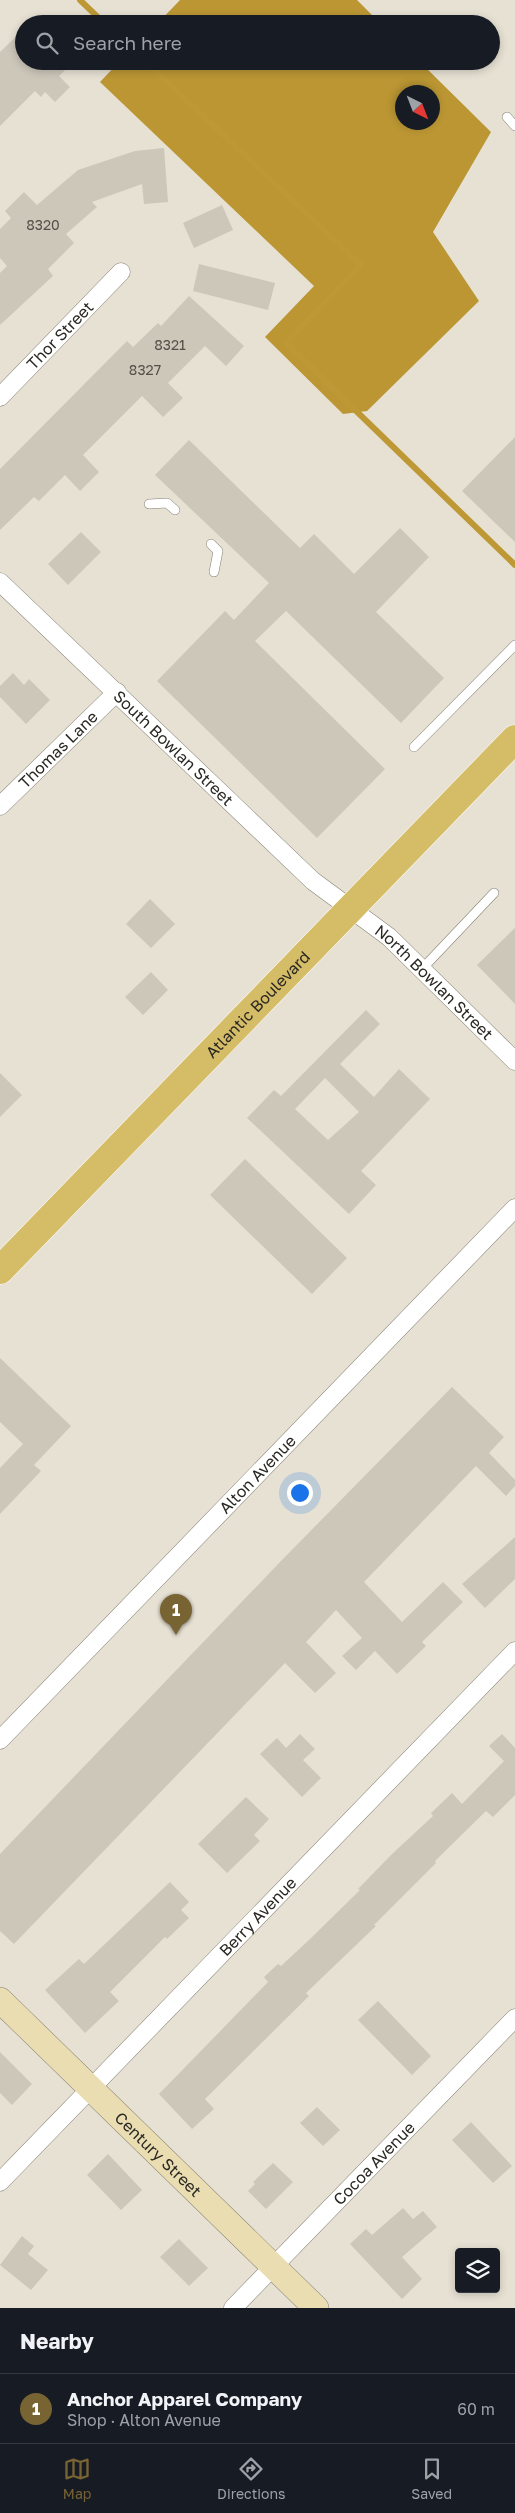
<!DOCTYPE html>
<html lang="en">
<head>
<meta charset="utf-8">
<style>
	body { margin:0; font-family:"Golos Text",sans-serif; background:#20242c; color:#f1f3f6 }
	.controls { position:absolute; right:15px; bottom:15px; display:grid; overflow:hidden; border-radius:5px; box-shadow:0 2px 8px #0003 }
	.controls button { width:45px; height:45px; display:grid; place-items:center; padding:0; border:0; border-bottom:1px solid #363941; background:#171b24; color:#f1f3f6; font:25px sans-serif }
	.compass { position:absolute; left:395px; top:85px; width:45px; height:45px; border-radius:50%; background:#171b24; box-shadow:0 2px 8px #0003; rotate:138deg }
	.you { position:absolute; left:299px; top:1492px; width:18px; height:18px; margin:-12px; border:4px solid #fff; border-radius:50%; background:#1a73e8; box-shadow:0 0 0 8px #1a73e833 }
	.badge { display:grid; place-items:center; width:32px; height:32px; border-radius:50%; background:#786433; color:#fff; font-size:16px; font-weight:700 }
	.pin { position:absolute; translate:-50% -41px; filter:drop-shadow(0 1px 2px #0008) }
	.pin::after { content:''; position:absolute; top:26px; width:18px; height:15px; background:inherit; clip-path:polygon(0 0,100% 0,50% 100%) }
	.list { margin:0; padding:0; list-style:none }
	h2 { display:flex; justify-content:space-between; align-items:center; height:65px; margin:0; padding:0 20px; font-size:21px }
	h2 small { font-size:16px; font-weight:400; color:#9ea1a6 }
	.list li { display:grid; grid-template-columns:32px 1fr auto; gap:15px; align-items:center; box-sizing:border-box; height:70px; padding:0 20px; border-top:1px solid #363941 }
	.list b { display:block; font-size:19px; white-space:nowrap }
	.list p { margin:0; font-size:16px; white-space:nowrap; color:#9ea1a6 }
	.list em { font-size:16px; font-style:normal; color:#9ea1a6 }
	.icon { flex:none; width:28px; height:28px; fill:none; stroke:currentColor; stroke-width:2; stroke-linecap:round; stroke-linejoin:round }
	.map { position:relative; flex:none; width:515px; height:2308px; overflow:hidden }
	.search { position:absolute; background:#171b24; box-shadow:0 2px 8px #0003; left:15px; right:15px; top:15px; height:55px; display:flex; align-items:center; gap:12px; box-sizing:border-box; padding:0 18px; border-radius:28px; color:#9ea1a6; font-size:19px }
	.sheet { height:135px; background:#171b24 }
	nav { display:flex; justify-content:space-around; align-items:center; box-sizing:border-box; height:70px; border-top:1px solid #363941; background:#171b24; font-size:14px; color:#9ea1a6 }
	nav a { display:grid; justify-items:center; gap:2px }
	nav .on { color:#786433 }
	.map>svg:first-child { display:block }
	.forest { fill:#bb9633; fill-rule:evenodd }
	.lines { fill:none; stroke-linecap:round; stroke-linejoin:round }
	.stream { stroke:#bd9835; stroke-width:6 }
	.building { fill:#cdc7ba; fill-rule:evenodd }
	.lane-casing { stroke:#878275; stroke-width:10 }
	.street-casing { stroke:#878275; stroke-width:19 }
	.secondary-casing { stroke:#878275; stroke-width:26 }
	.primary-casing { stroke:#fff; stroke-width:29 }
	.lane { stroke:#fff; stroke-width:9 }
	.street { stroke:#fff; stroke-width:18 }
	.secondary { stroke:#eaddb2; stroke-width:25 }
	.primary { stroke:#d5bc66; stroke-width:28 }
	.labels { text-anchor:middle; stroke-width:5; stroke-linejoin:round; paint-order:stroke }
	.number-label { font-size:14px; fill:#535049 }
	.street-label { font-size:16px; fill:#2a2823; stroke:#fff }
</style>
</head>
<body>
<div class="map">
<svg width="515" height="2308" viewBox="0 0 515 2308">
	<rect width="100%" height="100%" fill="#e6e1d3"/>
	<path class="forest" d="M 180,0 L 357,0 L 381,24 L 157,24 Z
		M 120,61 L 419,61 L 491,132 L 433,232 L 479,301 L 367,411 L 343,414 L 265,337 L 314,286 L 100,82 ZM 402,92 L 432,92 L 432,122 L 402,122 Z"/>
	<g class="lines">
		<path class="stream" d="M 80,0 L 105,24
			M 145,61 L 361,265 L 286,343 L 515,565"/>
	</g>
	<path class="building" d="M 24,29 L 24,61 L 74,61 L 59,76 L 70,87 L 55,102 L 45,92 L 41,97 L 35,91 L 0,126 L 0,52 Z
		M 164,148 L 168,202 L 144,204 L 142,184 L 92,202 L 97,207 L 66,234 L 74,243 L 48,269 L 53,276 L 0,325 L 0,273 L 7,266 L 0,258 L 0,229 L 11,218 L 5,211 L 24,192 L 37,205 L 78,170 L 135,151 Z
		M 222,205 L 233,230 L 194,248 L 183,223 Z
		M 199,264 L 275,283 L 268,310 L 193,291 Z
		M 189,296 L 244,346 L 226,366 L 205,346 L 168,383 L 183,398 L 163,417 L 142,396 L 83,455 L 99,472 L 80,491 L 65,475 L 39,501 L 34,497 L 0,530 L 0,469 L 127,341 L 133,347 L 158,323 L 161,326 Z
		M 515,437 L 515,542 L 462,491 Z
		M 189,440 L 300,548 L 314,534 L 354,574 L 400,528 L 429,557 L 376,612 L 444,678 L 401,723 L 286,611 L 255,641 L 385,769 L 317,838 L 157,681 L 225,611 L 234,620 L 269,583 L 155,475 Z
		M 81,532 L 101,552 L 68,585 L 48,564 Z
		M 13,673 L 24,685 L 29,679 L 50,700 L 26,724 L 0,697 L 0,686 Z
		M 150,899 L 175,924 L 151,948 L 126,924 Z
		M 515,928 L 515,1004 L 477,965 Z
		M 151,972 L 168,990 L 143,1015 L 125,997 Z
		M 366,1010 L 380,1024 L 340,1064 L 374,1097 L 399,1069 L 430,1099 L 361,1171 L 376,1185 L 349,1214 L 247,1118 L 274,1090 L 281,1096 ZM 325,1078 L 359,1112 L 328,1140 L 295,1109 Z
		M 0,1073 L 22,1095 L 0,1117 Z
		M 245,1159 L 347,1258 L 312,1294 L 210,1195 Z
		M 0,1358 L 71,1426 L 34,1465 L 41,1471 L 0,1514 L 0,1468 L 23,1444 L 0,1422 Z
		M 452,1387 L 504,1437 L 489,1453 L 515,1480 L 515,1486 L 506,1496 L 476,1466 L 364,1582 L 402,1622 L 443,1582 L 463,1602 L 422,1642 L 426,1646 L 397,1674 L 375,1651 L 356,1670 L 342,1656 L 362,1638 L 336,1610 L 306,1642 L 336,1673 L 315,1693 L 285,1663 L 14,1944 L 0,1931 L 0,1854 L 281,1561 Z
		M 515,1537 L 515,1579 L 485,1608 L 462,1584 Z
		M 300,1734 L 315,1749 L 303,1760 L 321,1778 L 302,1797 L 260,1754 L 277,1738 L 286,1748 Z
		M 502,1734 L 515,1748 L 515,1795 L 493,1817 L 486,1811 L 435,1861 L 436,1863 L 374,1925 L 376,1926 L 306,1993 L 309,1996 L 205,2099 L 214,2109 L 192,2129 L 159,2094 L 268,1982 L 264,1977 L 278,1964 L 281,1966 L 310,1939 L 360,1890 L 358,1889 L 392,1854 L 433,1816 L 431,1813 L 452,1793 L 462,1804 L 504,1761 L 489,1746 Z
		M 246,1797 L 269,1819 L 254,1835 L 260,1841 L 227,1873 L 198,1844 Z
		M 170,1882 L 189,1902 L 181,1910 L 189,1918 L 167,1939 L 165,1937 L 110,1992 L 119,2001 L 85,2033 L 45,1990 L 79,1959 L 84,1964 Z
		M 378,2001 L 431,2056 L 412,2075 L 358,2020 Z
		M 0,2052 L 32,2084 L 12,2105 L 0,2093 Z
		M 317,2107 L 340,2130 L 323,2146 L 300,2123 Z
		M 471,2122 L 512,2166 L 493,2183 L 452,2140 Z
		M 108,2154 L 142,2190 L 121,2210 L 87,2175 Z
		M 273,2163 L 293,2182 L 266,2209 L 248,2191 L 255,2184 L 253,2182 Z
		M 403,2208 L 413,2219 L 423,2211 L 437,2227 L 402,2257 L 422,2279 L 402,2299 L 350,2244 L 366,2229 L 372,2235 Z
		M 22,2236 L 34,2246 L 28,2254 L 48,2270 L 31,2290 L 0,2265 Z
		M 179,2239 L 208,2268 L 189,2286 L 160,2257 Z"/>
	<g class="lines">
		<g class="lane-casing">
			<path id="lane" d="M 507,117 L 515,126
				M 149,504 L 167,503 L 175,510
				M 211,544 L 218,551 L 214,572
				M 414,747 L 515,645
				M 422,969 L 494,893"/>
		</g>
		<g class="street-casing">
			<g id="street">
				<path id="s1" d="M 0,397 L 121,272"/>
				<path id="s2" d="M 0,582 L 313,881 L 389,937 L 515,1061"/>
				<path id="s3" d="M 0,806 L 117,692"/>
				<path id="s4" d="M 0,1740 L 515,1208"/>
				<path id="s5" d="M 0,2182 L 515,1651"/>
				<path id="s6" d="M 233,2308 L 515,2018"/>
			</g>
		</g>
		<g class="secondary-casing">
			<g id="secondary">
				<path id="s7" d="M 0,2000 L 316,2308"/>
			</g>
		</g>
		<g class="primary-casing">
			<g id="primary">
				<path id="s8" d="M 0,1270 L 515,739"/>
			</g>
		</g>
		<use href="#lane" class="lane"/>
		<use href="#street" class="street"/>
		<use href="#secondary" class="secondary"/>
		<use href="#primary" class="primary"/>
	</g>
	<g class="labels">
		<g class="number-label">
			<text x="43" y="230">8320</text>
			<text x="170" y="350">8321</text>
			<text x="145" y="375">8327</text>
		</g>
		<g class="street-label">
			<text dy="6" stroke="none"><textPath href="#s1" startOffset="86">Thor Street</textPath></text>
			<text dy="6" stroke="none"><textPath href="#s2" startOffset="240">South Bowlan Street</textPath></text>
			<text dy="6" stroke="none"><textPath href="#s3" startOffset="81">Thomas Lane</textPath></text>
			<text dy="6" stroke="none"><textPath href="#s2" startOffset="591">North Bowlan Street</textPath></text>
			<text dy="6" stroke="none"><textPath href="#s8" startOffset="370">Atlantic Boulevard</textPath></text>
			<text dy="6" stroke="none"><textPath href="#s4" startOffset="370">Alton Avenue</textPath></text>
			<text dy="6" stroke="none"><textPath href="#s5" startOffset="370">Berry Avenue</textPath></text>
			<text dy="6" stroke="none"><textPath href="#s7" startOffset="221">Century Street</textPath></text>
			<text dy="6" stroke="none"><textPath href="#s6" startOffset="202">Cocoa Avenue</textPath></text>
		</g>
	</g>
</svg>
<div class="controls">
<button><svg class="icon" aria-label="layers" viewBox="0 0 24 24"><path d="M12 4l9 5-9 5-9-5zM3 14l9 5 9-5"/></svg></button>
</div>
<svg class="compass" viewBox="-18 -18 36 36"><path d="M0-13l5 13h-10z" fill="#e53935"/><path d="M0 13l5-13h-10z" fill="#9ea1a6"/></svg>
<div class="you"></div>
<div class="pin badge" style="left:176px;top:1635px">1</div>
<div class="search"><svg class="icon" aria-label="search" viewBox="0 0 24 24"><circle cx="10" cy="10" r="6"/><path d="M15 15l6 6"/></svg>Search here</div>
</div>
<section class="sheet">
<h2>Nearby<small></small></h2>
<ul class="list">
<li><span class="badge">1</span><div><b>Anchor Apparel Company</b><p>Shop · Alton Avenue</p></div><em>60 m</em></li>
</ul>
</section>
<nav>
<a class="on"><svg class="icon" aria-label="map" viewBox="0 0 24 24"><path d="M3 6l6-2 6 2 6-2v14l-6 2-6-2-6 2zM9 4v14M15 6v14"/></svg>Map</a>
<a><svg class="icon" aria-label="directions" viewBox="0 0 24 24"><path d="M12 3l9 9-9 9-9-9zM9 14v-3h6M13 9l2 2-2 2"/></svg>Directions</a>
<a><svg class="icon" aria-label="saved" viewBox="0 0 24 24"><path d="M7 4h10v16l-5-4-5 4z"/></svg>Saved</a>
</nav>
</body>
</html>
